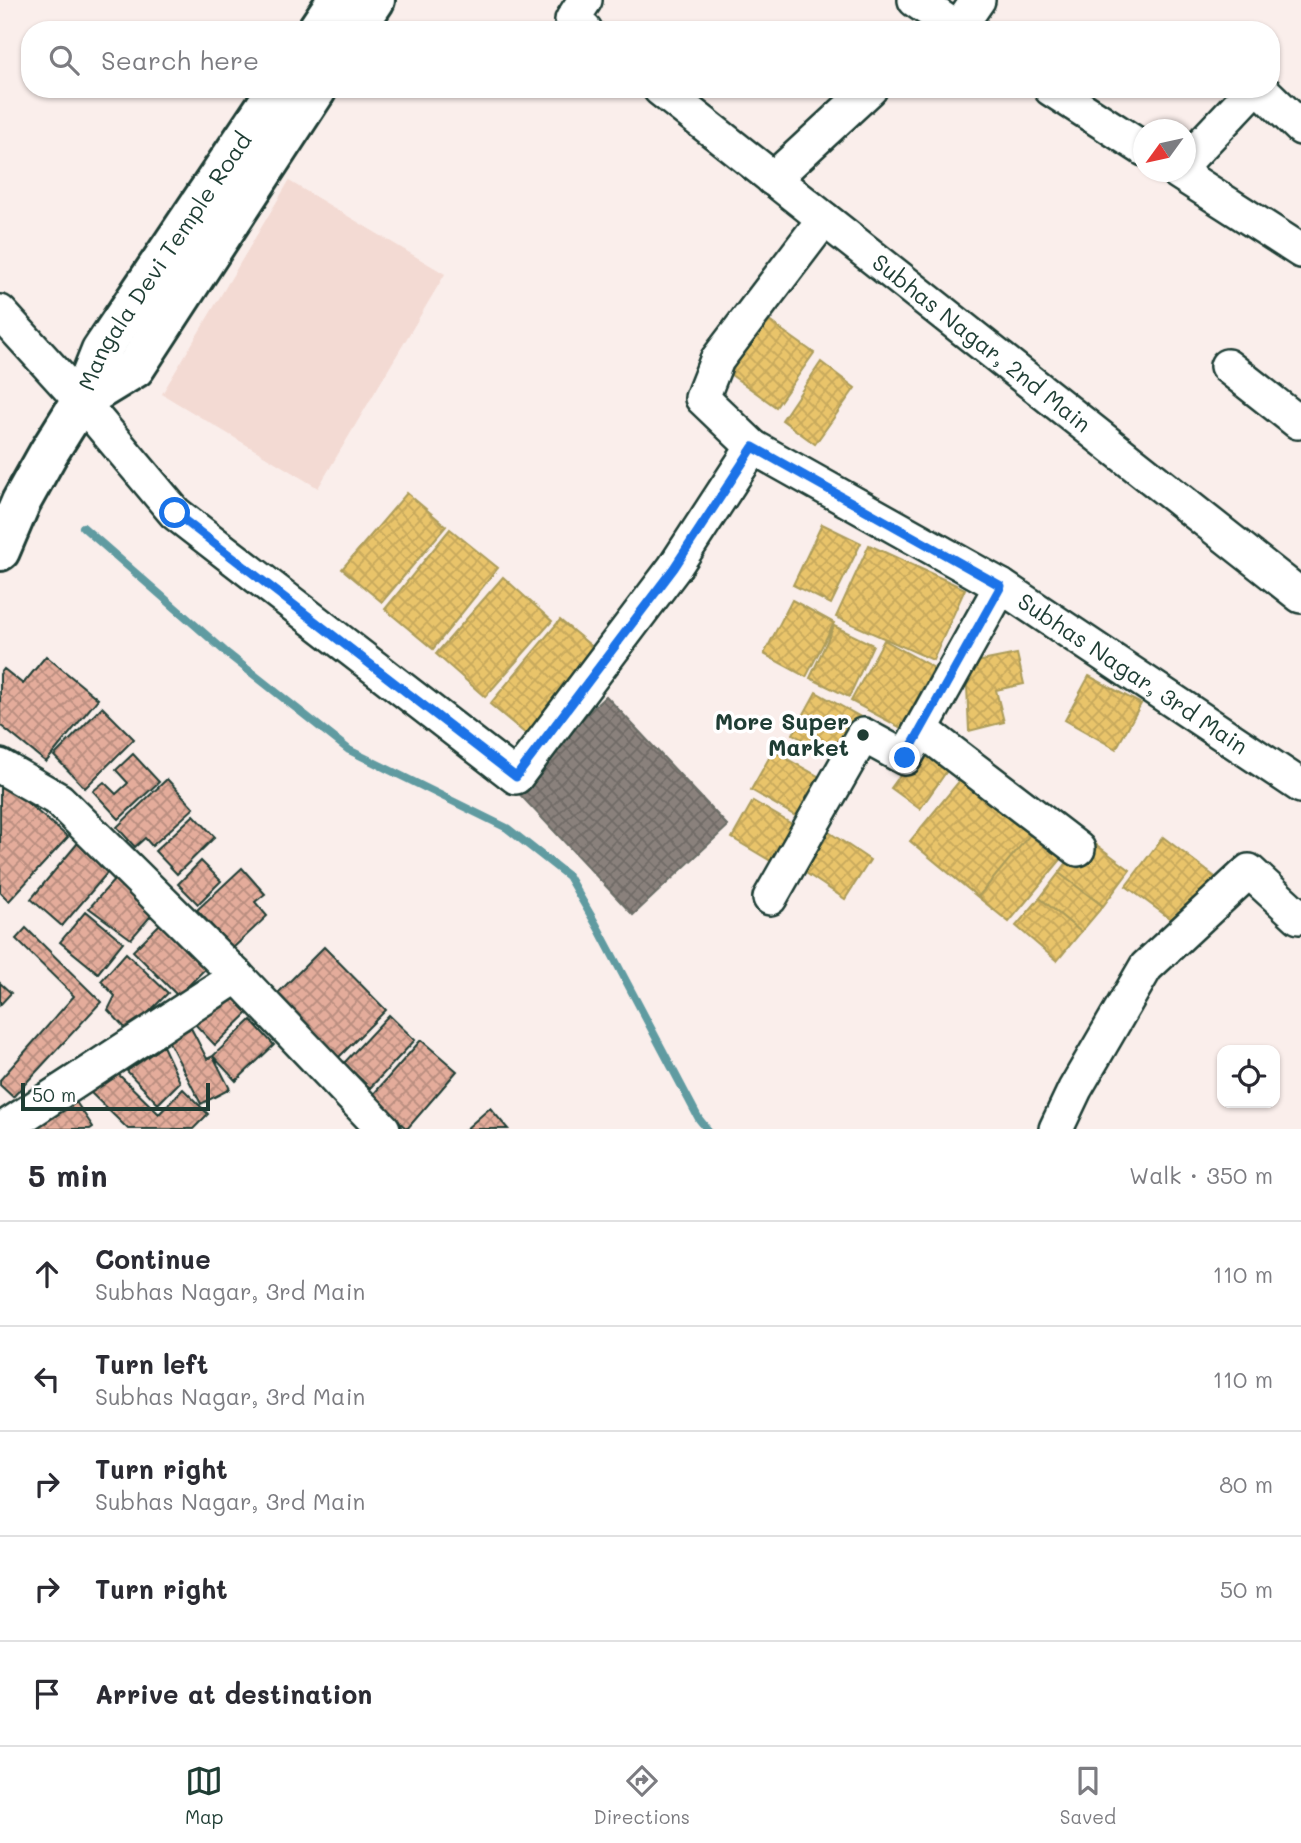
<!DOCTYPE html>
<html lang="en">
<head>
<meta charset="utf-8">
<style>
	body { margin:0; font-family:Mali,sans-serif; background:#f7f7f7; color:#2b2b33 }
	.controls { position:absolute; right:21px; bottom:21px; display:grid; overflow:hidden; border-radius:14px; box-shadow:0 2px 5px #0004 }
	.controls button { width:63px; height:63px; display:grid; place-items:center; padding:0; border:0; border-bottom:2px solid #e1e1e2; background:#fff; color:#2b2b33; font:35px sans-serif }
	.compass { position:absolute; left:1133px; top:119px; width:63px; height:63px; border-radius:50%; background:#fff; box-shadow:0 2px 5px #0004; rotate:237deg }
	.scale { position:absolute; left:21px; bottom:18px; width:189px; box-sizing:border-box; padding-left:7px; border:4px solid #1f3d34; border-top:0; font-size:19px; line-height:24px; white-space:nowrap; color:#1f3d34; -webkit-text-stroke:5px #fff; paint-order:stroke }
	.stop { position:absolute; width:21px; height:21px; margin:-16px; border:5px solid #1a73e8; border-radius:50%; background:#fff }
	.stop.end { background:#1a73e8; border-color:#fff; box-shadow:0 2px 7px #0008 }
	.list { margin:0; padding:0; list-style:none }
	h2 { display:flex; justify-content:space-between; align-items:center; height:91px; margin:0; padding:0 28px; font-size:30px }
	h2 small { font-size:23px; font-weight:400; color:#7c7c81 }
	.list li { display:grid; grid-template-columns:46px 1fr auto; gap:21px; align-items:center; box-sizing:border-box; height:105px; padding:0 28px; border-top:2px solid #e1e1e2 }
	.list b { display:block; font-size:26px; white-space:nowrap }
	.list p { margin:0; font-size:23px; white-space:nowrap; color:#7c7c81 }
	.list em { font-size:23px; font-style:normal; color:#7c7c81 }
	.icon { flex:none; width:38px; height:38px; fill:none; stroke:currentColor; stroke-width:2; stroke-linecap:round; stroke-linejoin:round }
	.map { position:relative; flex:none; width:1301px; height:1129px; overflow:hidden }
	.search { position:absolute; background:#fff; box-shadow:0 2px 5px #0004; left:21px; right:21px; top:21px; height:77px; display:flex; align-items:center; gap:18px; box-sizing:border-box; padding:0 24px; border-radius:28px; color:#7c7c81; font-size:26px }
	.sheet { height:616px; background:#fff }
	nav { display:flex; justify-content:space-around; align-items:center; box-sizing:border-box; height:98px; border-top:2px solid #e1e1e2; background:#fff; font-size:19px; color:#7c7c81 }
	nav a { display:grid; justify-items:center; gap:4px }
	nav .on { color:#1f3d34 }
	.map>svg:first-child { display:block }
	.built { fill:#f3dad3 }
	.homes { fill:url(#homes-cross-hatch); stroke:#ac9c5a; stroke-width:2 }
	.industry { fill:url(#industry-cross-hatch); stroke:#6a6d66; stroke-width:2 }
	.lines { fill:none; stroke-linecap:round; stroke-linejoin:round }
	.stream { stroke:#609ba1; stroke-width:8 }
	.building { fill:url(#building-cross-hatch); stroke:#1f3d34; stroke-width:2 }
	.minor-casing { stroke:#1f3d34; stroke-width:38 }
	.major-casing { stroke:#1f3d34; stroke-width:44 }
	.minor { stroke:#fff; stroke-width:33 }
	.major { stroke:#fff; stroke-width:38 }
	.route { stroke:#1a73e8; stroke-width:9 }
	.poi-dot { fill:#1f3d34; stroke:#fff; stroke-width:2.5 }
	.labels { text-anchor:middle; stroke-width:7; stroke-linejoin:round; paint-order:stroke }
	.street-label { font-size:23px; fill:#1f3d34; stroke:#fff }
	.poi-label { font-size:23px; font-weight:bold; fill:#1f3d34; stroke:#fff; text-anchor:end }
</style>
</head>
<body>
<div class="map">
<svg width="1301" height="1129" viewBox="0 0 1301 1129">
	<defs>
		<pattern id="homes-cross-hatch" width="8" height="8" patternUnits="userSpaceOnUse" patternTransform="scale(1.75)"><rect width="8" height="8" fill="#e9c46a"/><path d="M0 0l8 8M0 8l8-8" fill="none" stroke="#c7a95c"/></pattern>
		<pattern id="industry-cross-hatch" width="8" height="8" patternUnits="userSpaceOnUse" patternTransform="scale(1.75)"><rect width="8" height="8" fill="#8a817c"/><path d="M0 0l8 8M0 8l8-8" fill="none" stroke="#706b66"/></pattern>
		<pattern id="building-cross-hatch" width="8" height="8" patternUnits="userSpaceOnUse" patternTransform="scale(1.75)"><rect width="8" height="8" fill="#e4ac9b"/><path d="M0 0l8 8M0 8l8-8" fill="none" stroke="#b88d7f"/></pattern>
	</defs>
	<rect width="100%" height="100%" fill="#faeeeb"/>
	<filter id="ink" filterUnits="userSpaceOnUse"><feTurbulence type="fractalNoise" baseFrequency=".0143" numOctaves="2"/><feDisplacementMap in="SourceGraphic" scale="14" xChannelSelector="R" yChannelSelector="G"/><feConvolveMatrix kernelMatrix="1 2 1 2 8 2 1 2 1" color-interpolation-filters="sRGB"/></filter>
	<g filter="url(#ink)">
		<path class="built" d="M 289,181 L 445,274 L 318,488 L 162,394 Z"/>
		<path class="homes" d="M 765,318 L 814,353 L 776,407 L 727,372 Z
			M 821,362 L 855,388 L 815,444 L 782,420 Z
			M 407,493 L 446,526 L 382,602 L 342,569 Z
			M 822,524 L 861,543 L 831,604 L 793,585 Z
			M 450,529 L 498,568 L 433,649 L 385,609 Z
			M 869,545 L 965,589 L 933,660 L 836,617 Z
			M 503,577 L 552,621 L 485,697 L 436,654 Z
			M 792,600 L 834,623 L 806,677 L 764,654 Z
			M 560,620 L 602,655 L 532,739 L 490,704 Z
			M 834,626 L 873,645 L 849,697 L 810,678 Z
			M 884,640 L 934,668 L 901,728 L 851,701 Z
			M 1017,654 L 1024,684 L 996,690 L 1004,722 L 969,731 L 966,664 Z
			M 1089,676 L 1141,704 L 1116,749 L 1065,720 Z
			M 816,692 L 864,719 L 841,761 L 793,734 Z
			M 921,747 L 949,768 L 920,809 L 891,788 Z
			M 773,751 L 823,779 L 801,819 L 751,790 Z
			M 966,773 L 1033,831 L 978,897 L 910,841 Z
			M 753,801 L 792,824 L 771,861 L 732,838 Z
			M 820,826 L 870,860 L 845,899 L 794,865 Z
			M 1033,831 L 1063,857 L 1009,922 L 978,897 Z
			M 1086,837 L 1130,870 L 1103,906 L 1059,873 Z
			M 1163,837 L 1219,880 L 1183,928 L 1126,886 Z
			M 1059,873 L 1103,906 L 1081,932 L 1040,898 Z
			M 1040,898 L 1081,932 L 1057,961 L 1016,926 Z"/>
		<path class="industry" d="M 606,696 L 728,826 L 633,915 L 511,785 Z"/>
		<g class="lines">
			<path class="stream" d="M 83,527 L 228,654 L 349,750 L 507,828 L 568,876 L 597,926 L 699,1119 L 707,1129"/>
		</g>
		<path class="building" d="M 46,656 L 98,699 L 46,762 L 0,725 L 0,674 L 4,669 L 23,684 Z
			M 102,707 L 134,739 L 85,788 L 54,756 Z
			M 133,754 L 159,782 L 119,819 L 93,791 L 104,782 L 116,794 L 128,783 L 116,770 Z
			M 167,779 L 194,808 L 152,846 L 145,838 L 135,847 L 117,827 Z
			M 0,780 L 68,837 L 9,901 L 0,892 Z
			M 194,815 L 215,837 L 177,874 L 155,851 Z
			M 82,838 L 114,865 L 62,926 L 31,899 Z
			M 201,861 L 221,881 L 198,904 L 178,884 Z
			M 242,868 L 265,894 L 255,902 L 267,916 L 233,948 L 197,910 Z
			M 116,878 L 155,911 L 131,939 L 89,908 Z
			M 86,911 L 123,942 L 98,973 L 60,942 Z
			M 164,920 L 209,965 L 178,996 L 133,951 Z
			M 26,928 L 101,1002 L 13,1097 L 0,1085 L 0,1080 L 74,996 L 16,939 Z
			M 324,947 L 386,1010 L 336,1060 L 274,997 Z
			M 126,953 L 168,993 L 129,1032 L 108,1010 L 115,996 L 101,981 Z
			M 0,983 L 11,993 L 0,1005 Z
			M 228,986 L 251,1010 L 215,1045 L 192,1021 Z
			M 389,1015 L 415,1040 L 370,1088 L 344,1063 Z
			M 251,1020 L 274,1045 L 236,1081 L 213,1056 Z
			M 191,1028 L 207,1059 L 213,1056 L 230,1089 L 201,1104 L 168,1040 Z
			M 421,1040 L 457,1071 L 407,1129 L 371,1097 Z
			M 163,1046 L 180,1082 L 158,1104 L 127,1071 Z
			M 112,1068 L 159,1114 L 183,1089 L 208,1114 L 193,1129 L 128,1129 L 89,1091 Z
			M 72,1096 L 93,1127 L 90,1129 L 29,1129 Z
			M 490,1108 L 508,1129 L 466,1129 Z"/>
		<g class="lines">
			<g class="minor-casing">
				<g id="minor">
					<path d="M 915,0 L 959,30"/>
					<path d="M 958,29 L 978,0"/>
					<path d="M 585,30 L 572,20 L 585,0"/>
					<path id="s1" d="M 660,89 L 1301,596"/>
					<path d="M 1051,89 L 1144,149"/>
					<path d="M 1261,89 L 1301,128"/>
					<path d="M 1186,161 L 1254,89"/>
					<path d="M 1178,172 L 1301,251"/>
					<path d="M 773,179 L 870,89"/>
					<path id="s2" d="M 0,312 L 81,401 L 175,513 L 516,777 L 674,568 L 753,447 L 1001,586 L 1301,786"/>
					<path d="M 1227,366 L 1298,422"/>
					<path d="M 753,447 L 702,398 L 717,360 L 824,219"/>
					<path d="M 921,729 L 1078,849"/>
					<path d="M 0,766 L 59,800 L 237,976 L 383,1129"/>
					<path d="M 770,898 L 863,735 L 905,758 L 1001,586"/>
					<path d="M 3,1129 L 237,976"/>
					<path d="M 1056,1129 L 1075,1089 L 1146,967 L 1249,871 L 1299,917 L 1301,914"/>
				</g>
			</g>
			<g class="major-casing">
				<g id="major">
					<path d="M 317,30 L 337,0"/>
					<path d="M 355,30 L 375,0"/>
					<path d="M 81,401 L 135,368 L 317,89"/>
					<path id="s3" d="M 0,551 L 21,502 L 49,452 L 81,401 L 101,351 L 277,89"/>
				</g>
			</g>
			<use href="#minor" class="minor"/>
			<use href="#major" class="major"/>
		</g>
	</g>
	<g class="lines" filter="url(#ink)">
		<path class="route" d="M 175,513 L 516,777 L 674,568 L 753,447 L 1001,586 L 905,758"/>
	</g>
	<circle class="poi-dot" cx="863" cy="735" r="7"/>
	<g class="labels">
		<g class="street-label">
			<text dy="8" stroke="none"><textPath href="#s3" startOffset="334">Mangala Devi Temple Road</textPath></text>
			<text dy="8" stroke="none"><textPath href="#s1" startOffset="410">Subhas Nagar, 2nd Main</textPath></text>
			<text dy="8" stroke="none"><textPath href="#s2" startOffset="1547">Subhas Nagar, 3rd Main</textPath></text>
		</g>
		<g class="poi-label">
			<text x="849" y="730">More Super<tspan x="849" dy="26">Market</tspan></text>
		</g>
	</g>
</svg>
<div class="controls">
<button><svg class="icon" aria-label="locate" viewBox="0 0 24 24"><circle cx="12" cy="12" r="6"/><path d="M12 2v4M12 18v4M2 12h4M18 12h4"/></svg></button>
</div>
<svg class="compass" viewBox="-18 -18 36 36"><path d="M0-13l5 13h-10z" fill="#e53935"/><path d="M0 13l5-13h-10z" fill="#7c7c81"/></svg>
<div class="scale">50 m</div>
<div class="stop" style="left:175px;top:513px"></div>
<div class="stop end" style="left:905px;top:758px"></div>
<div class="search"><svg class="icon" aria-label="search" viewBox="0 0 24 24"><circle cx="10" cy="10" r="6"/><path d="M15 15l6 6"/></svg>Search here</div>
</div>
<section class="sheet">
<h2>5 min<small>Walk · 350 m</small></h2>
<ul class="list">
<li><svg class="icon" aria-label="ahead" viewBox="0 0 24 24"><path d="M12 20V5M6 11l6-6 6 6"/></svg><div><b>Continue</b><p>Subhas Nagar, 3rd Main</p></div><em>110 m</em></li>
<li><svg class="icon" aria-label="left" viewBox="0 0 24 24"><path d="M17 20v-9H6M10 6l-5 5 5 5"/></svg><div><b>Turn left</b><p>Subhas Nagar, 3rd Main</p></div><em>110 m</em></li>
<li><svg class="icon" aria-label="right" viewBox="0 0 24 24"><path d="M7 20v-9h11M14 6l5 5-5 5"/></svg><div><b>Turn right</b><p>Subhas Nagar, 3rd Main</p></div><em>80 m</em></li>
<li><svg class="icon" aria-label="right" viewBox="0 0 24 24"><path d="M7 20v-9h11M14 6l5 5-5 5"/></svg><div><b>Turn right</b></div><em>50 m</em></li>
<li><svg class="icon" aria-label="arrive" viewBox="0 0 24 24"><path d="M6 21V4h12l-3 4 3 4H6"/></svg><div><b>Arrive at destination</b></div></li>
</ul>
</section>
<nav>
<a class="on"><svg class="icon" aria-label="map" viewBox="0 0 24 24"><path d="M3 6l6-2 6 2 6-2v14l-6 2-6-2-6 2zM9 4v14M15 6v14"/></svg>Map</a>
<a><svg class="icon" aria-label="directions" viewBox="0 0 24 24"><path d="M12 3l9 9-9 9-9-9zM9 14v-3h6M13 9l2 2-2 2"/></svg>Directions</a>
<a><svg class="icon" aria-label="saved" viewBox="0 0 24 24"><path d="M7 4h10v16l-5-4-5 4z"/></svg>Saved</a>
</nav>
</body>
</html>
